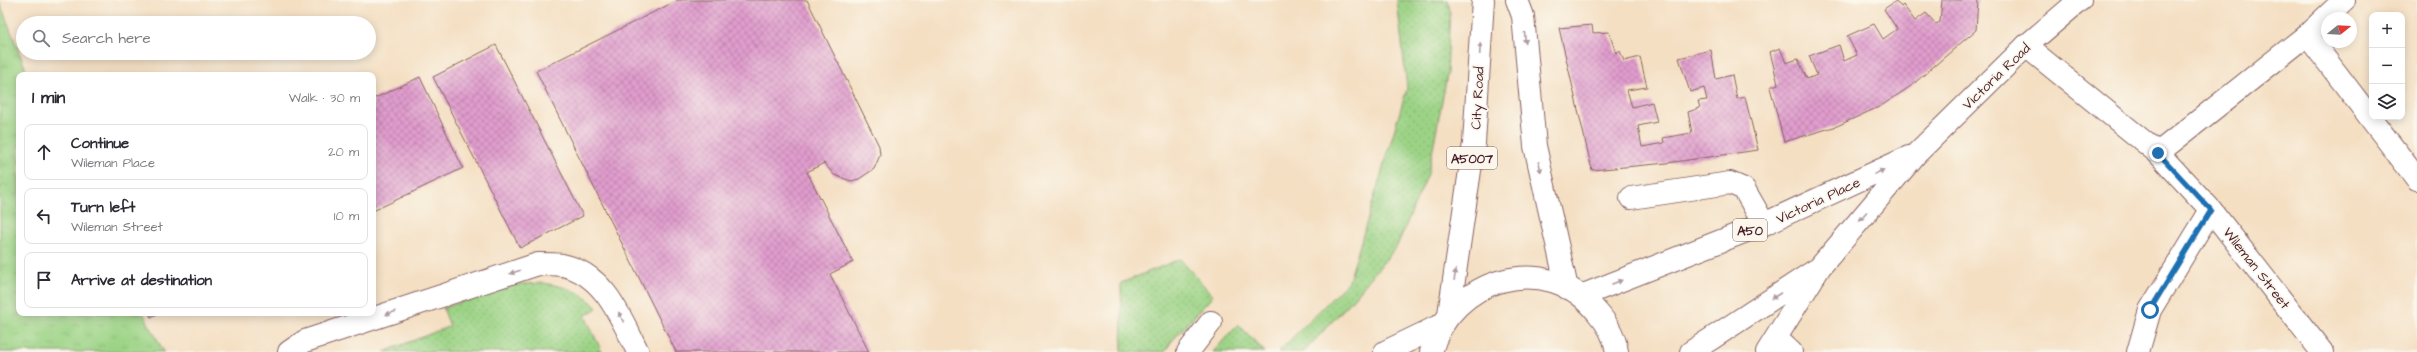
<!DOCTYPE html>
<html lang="en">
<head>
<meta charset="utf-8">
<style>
	body { margin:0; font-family:"Architects Daughter",sans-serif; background:#f7f7f7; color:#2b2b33 }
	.controls { position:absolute; right:12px; top:12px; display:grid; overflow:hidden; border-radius:8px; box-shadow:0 2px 10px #0003 }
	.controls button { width:36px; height:36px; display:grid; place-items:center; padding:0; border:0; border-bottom:1px solid #e1e1e2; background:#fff; color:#2b2b33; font:20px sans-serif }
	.compass { position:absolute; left:2321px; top:12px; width:36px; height:36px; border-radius:50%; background:#fff; box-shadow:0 2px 10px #0003; rotate:72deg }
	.stop { position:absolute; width:12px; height:12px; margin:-9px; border:3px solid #1f6fb2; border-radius:50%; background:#fff }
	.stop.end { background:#1f6fb2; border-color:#fff; box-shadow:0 1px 4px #0008 }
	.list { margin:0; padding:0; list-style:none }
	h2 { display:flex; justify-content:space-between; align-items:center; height:52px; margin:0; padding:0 16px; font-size:17px }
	h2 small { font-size:13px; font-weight:400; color:#7c7c81 }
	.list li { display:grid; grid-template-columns:26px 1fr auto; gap:12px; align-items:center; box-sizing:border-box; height:56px; margin:0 8px 8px; padding:0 8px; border:1px solid #e1e1e2; border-radius:8px }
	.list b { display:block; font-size:15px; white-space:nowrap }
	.list p { margin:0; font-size:13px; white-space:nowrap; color:#7c7c81 }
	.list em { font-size:13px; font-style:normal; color:#7c7c81 }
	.icon { flex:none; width:22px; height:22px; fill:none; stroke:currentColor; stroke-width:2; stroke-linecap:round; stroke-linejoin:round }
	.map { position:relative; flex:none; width:2417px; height:352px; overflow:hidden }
	.search { position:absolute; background:#fff; box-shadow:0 2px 10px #0003; left:16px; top:16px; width:360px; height:44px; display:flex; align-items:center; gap:10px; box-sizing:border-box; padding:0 14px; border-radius:22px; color:#7c7c81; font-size:15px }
	.panel { position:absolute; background:#fff; box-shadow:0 2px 10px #0003; left:16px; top:72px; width:360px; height:244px; border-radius:8px }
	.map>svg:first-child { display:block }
	.grass { fill:url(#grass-dots); stroke:#727958 }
	.park { fill:url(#park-tufts); stroke:#727958 }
	.building { fill:url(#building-cross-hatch) }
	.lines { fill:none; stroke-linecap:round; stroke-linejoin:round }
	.minor-casing { stroke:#866260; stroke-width:24 }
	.major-casing { stroke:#866260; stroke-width:24 }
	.minor { stroke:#fff; stroke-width:22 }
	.major { stroke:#fff; stroke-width:22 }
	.oneway { fill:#ae9aa0 }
	.route { stroke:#1f6fb2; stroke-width:5 }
	.labels { text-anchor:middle; stroke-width:3.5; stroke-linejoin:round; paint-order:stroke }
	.shield { fill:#fbf7ec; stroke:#7f6065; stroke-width:1 }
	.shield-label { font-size:13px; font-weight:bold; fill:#4a1f2b }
	.street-label { font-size:14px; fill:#4a1f2b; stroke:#fbf7ec }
</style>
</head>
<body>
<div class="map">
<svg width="2417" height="352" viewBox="0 0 2417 352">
	<defs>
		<pattern id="grass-dots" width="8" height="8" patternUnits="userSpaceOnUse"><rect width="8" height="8" fill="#9bd385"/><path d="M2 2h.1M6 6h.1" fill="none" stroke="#87b573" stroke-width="1.8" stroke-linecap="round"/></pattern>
		<pattern id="park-tufts" width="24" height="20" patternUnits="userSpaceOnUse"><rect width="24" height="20" fill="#9bd385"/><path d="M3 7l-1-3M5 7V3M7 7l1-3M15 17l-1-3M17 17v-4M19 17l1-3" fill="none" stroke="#87b573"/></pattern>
		<pattern id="building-cross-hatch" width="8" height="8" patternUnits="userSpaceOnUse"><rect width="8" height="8" fill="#e09dcd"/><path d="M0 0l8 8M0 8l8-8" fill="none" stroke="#b87fa7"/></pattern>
	</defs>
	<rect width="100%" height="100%" fill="#fbf7ec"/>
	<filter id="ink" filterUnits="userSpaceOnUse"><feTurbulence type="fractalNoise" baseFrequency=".025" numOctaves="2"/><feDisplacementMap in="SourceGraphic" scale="8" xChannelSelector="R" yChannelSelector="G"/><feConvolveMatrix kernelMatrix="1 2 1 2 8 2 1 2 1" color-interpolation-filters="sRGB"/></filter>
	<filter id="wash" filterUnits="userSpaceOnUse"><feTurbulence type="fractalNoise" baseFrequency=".012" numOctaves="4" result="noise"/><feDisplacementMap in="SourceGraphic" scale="16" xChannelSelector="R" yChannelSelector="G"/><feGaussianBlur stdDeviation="0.9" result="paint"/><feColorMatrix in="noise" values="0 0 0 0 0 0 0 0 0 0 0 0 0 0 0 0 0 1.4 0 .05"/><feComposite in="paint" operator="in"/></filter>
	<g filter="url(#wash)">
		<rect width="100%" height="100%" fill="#f4dfc3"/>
		<path class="grass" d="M 1397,0 L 1448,0 L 1450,12 L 1447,75 L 1428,174 L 1397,246 L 1354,298 L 1304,352 L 1278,352 L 1349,281 L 1407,88 Z
			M 1180,259 L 1213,296 L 1171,342 L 1165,352 L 1122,352 L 1121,283 Z
			M 544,283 C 568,288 581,290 597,308 L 585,316 L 602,352 L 384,352 L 450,326 L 443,308 L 519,284 Z
			M 1238,324 L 1265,352 L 1213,352 Z"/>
		<path class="park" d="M 0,3 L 28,75 L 19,75 L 19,313 L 143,313 L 164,352 L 0,352 Z"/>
		<g id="blocks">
			<path class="building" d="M 678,0 L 807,0 L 879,146 L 880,155 L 874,169 L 859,179 L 851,181 L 834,175 L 824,163 L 807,172 L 853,262 L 830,274 L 869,352 L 676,352 L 536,71 Z
				M 1942,0 L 1978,0 L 1976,30 L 1911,86 L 1881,106 L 1837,126 L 1784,142 L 1770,87 L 1778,84 L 1770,52 L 1780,48 L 1786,63 L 1798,59 L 1807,79 L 1817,75 L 1809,56 L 1839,45 L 1844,61 L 1857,55 L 1847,36 L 1874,24 L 1883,39 L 1897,29 L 1884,9 L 1896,1 L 1901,7 L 1903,5 L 1915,21 L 1926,13 L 1936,24 L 1940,22 Z
				M 1592,25 L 1593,33 L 1609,32 L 1616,53 L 1620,51 L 1624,61 L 1640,57 L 1647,87 L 1627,90 L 1632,107 L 1652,102 L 1657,122 L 1638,126 L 1642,147 L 1664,143 L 1663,138 L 1692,133 L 1688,112 L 1700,108 L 1698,101 L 1707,100 L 1704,88 L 1690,92 L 1679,58 L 1711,50 L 1716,79 L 1732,75 L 1737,99 L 1745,97 L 1758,150 L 1667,163 L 1592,170 L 1559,28 Z
				M 496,45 L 583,216 L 520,248 L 433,77 Z
				M 420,77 L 463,168 L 373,211 L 373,99 Z
				M 149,313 L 159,313 L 151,317 Z"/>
		</g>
	</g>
	<g filter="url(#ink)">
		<use href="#blocks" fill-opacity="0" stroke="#866260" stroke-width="1"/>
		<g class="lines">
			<g class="minor-casing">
				<path id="minor" d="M 2307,35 L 2417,179
					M 2026,46 L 2158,153 L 2211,210 L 2322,352
					M 2158,153 L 2307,35 L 2344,0
					M 1631,198 L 1730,183 L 1744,189 L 1764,224
					M 1777,339 L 1791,352
					M 289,352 L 305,341 L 538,264 C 546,264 555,264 562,265 C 604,273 621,318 638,352
					M 1188,352 L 1211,322
					M 1385,352 L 1441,325
					M 2138,352 L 2150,310 L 2211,210"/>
			</g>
			<g class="major-casing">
				<path id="major" d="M 1517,0 L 1523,16 L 1535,146 L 1567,288
					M 1581,296 L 1764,224 L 1909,157
					M 1449,314 L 1474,143 L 1483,0
					M 1431,352 C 1451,278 1547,249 1597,312 C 1607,323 1615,337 1617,352
					M 1691,352 L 1816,270
					M 1767,352 L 1820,267 L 1916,154 L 2026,46 L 2080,0"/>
			</g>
			<use href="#minor" class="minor"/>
			<use href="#major" class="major"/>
		</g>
		<defs><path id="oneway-solid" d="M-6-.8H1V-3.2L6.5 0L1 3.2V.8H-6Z"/></defs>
		<g class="oneway">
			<use href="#oneway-solid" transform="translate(1525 38) rotate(85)"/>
			<use href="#oneway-solid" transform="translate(1480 49) rotate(-87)"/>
			<use href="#oneway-solid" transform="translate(1540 167) rotate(78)"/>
			<use href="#oneway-solid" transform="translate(1879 172) rotate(-25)"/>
			<use href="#oneway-solid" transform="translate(1863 216) rotate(131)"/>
			<use href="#oneway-solid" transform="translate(515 272) rotate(162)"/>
			<use href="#oneway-solid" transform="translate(1455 275) rotate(-81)"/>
			<use href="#oneway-solid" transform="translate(1617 282) rotate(-21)"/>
			<use href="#oneway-solid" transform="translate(1776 296) rotate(147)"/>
			<use href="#oneway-solid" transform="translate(391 313) rotate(162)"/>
			<use href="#oneway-solid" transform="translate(621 317) rotate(-116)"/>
		</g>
	</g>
	<g class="lines" filter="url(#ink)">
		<path class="route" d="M 2150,310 L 2211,210 L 2158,153"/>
	</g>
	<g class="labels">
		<g class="shield">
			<rect x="1447" y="147" width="50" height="22" rx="3"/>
			<rect x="1733" y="219" width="34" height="22" rx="3"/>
		</g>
		<g class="shield-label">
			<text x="1472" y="163">A5007</text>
			<text x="1750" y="235">A50</text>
		</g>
		<g class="street-label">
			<text transform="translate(1996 76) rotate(-44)" y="5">Victoria Road</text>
			<text transform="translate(1477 98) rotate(-87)" y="5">City Road</text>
			<text transform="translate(1818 200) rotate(-25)" y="5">Victoria Place</text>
			<text transform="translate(2257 268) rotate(52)" y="5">Wileman Street</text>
		</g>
	</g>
</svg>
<div class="controls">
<button>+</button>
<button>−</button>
<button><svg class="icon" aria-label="layers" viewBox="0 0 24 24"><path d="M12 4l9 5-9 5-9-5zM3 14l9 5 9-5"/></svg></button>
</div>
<svg class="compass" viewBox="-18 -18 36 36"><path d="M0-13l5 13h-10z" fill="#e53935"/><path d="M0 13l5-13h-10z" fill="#7c7c81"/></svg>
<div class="stop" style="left:2150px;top:310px"></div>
<div class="stop end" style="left:2158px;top:153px"></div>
<div class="search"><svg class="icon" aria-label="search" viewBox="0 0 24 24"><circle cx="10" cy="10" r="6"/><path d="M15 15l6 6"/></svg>Search here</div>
<section class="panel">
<h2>1 min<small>Walk · 30 m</small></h2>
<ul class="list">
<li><svg class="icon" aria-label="ahead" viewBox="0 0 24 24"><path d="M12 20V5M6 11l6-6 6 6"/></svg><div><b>Continue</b><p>Wileman Place</p></div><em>20 m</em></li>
<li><svg class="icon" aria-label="left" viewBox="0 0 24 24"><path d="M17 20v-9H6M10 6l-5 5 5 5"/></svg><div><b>Turn left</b><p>Wileman Street</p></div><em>10 m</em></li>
<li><svg class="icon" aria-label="arrive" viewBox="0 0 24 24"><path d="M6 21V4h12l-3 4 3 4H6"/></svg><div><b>Arrive at destination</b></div></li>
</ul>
</section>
</div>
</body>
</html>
